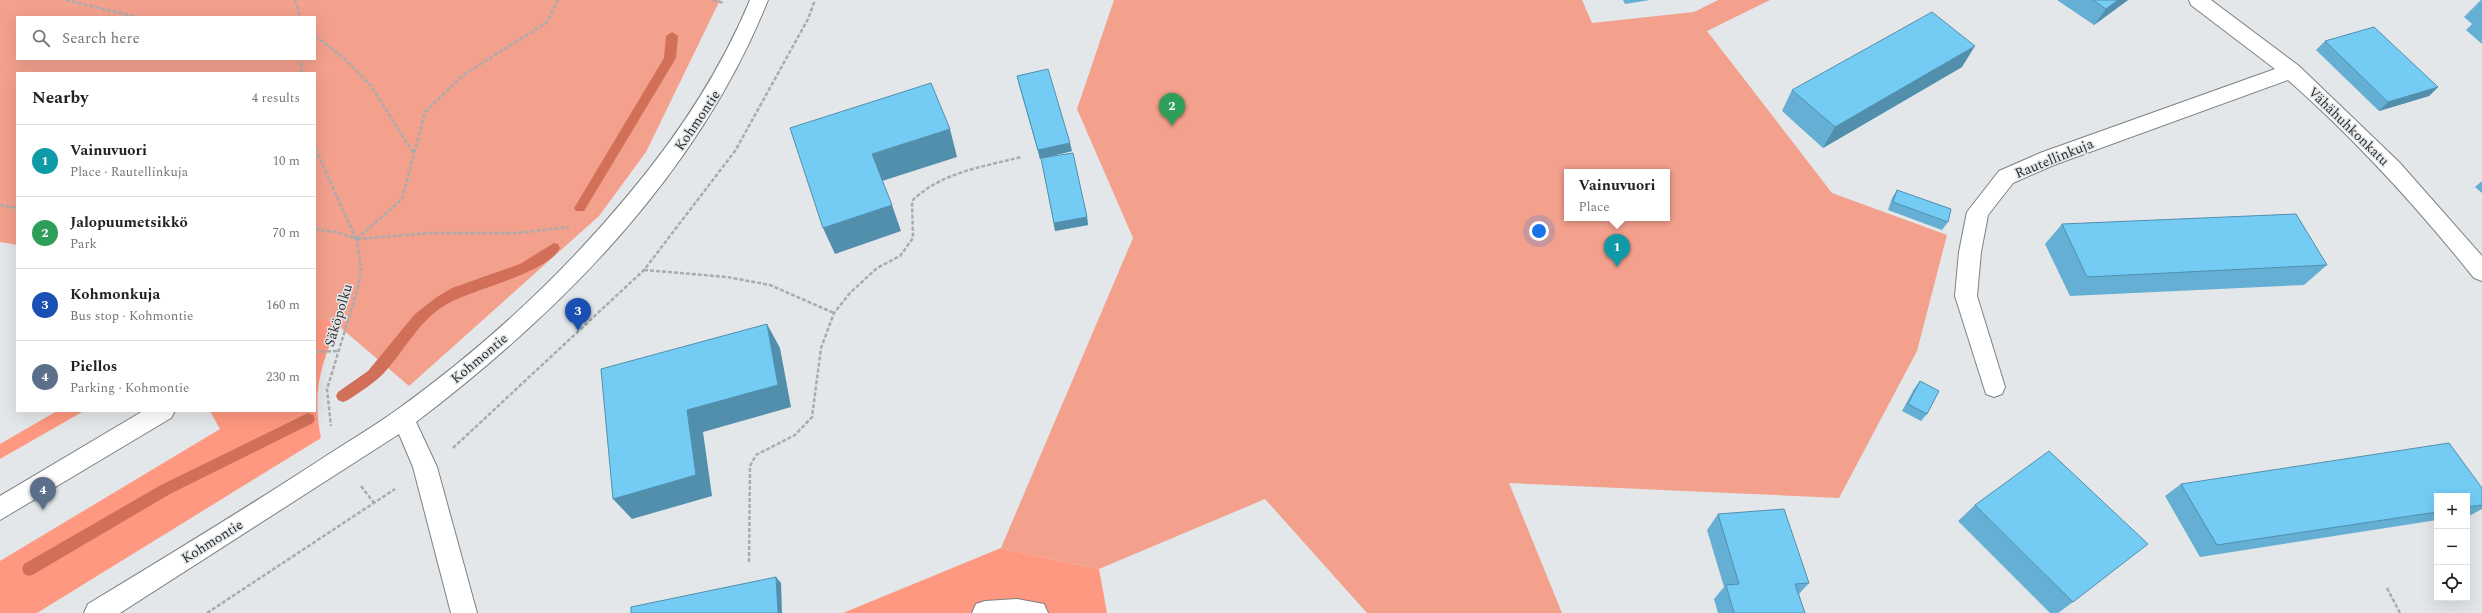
<!DOCTYPE html>
<html lang="en">
<head>
<meta charset="utf-8">
<style>
	body { margin:0; font-family:Spectral,serif; background:#f2f2f2; color:#222 }
	.controls { position:absolute; right:12px; bottom:12px; display:grid; overflow:hidden; border-radius:0px; box-shadow:0 4px 16px #0002 }
	.controls button { width:36px; height:36px; display:grid; place-items:center; padding:0; border:0; border-bottom:1px solid #e0e0e0; background:#fff; color:#222; font:20px sans-serif }
	.you { position:absolute; left:1539px; top:231px; width:14px; height:14px; margin:-10px; border:3px solid #fff; border-radius:50%; background:#1a73e8; box-shadow:0 0 0 6px #1a73e833 }
	.badge { display:grid; place-items:center; width:26px; height:26px; border-radius:50%; background:#c93f21; color:#fff; font-size:13px; font-weight:700 }
	.pin { position:absolute; translate:-50% -33px; filter:drop-shadow(0 1px 2px #0008) }
	.pin::after { content:''; position:absolute; top:21px; width:14px; height:12px; background:inherit; clip-path:polygon(0 0,100% 0,50% 100%) }
	.popup { position:absolute; left:1564px; top:169px; width:106px; height:52px; box-sizing:border-box; display:grid; place-content:center; border-radius:0px; background:#fff; filter:drop-shadow(0 1px 3px #0005); font-size:13px; white-space:nowrap; color:#767676 }
	.popup b { font-size:15px; color:#222 }
	.popup::after { content:''; position:absolute; left:50%; top:100%; margin-left:-8px; border:8px solid transparent; border-top-color:#fff }
	.list { margin:0; padding:0; list-style:none }
	h2 { display:flex; justify-content:space-between; align-items:center; height:52px; margin:0; padding:0 16px; font-size:17px }
	h2 small { font-size:13px; font-weight:400; color:#767676 }
	.list li { display:grid; grid-template-columns:26px 1fr auto; gap:12px; align-items:center; box-sizing:border-box; height:72px; padding:0 16px; border-top:1px solid #e0e0e0 }
	.list b { display:block; font-size:15px; white-space:nowrap }
	.list p { margin:0; font-size:13px; white-space:nowrap; color:#767676 }
	.list em { font-size:13px; font-style:normal; color:#767676 }
	.icon { flex:none; width:22px; height:22px; fill:none; stroke:currentColor; stroke-width:2; stroke-linecap:round; stroke-linejoin:round }
	.map { position:relative; flex:none; width:2482px; height:613px; overflow:hidden }
	.search { position:absolute; background:#fff; box-shadow:0 4px 16px #0002; left:16px; top:16px; width:300px; height:44px; display:flex; align-items:center; gap:10px; box-sizing:border-box; padding:0 14px; border-radius:0px; color:#767676; font-size:15px }
	.panel { position:absolute; background:#fff; box-shadow:0 4px 16px #0002; left:16px; top:72px; width:300px; height:340px; border-radius:0px }
	.map>svg:first-child { display:block }
	.green { fill:#fe9881 }
	.forest { fill:#f3a08d; fill-rule:evenodd }
	.lines { fill:none; stroke-linecap:round; stroke-linejoin:round }
	.stream { fill:#d16f59; fill-rule:evenodd }
	.minor-casing { stroke:#7e8183; stroke-width:2 }
	.path { stroke:#a9acae; stroke-width:2.5; stroke-dasharray:4 2; stroke-linecap:butt }
	.minor { fill:#fff; fill-rule:evenodd }
	.wall { fill:#64afd3 }
	.shaded-wall { fill:#518fac }
	.building { fill:#74ccf5; stroke:#518fac }
	.labels { text-anchor:middle; stroke-width:3; stroke-linejoin:round; paint-order:stroke }
	.street-label { font-size:14px; fill:#2c2e2e; stroke:#e3e7e9 }
</style>
</head>
<body>
<div class="map">
<svg width="2482" height="613" viewBox="0 0 2482 613">
	<rect width="100%" height="100%" fill="#e3e7e9"/>
	<path class="green" d="M 315,316 L 334,322 L 338,325 C 320,366 312,393 321,438 L 37,613 L 0,613 L 0,561 L 220,429 L 210,411 L 315,411 Z
		M 57,411 L 84,411 L 0,459 L 0,444 Z
		M 1001,548 L 1099,569 L 1107,613 L 843,613 Z"/>
	<path class="forest" d="M 0,0 L 720,0 L 646,152 L 599,216 L 409,386 L 334,322 L 315,316 L 315,73 L 17,73 L 17,245 L 0,242 ZM 17,17 L 315,17 L 315,59 L 17,59 Z
		M 1114,0 L 1582,0 L 1592,23 L 1694,12 L 1718,0 L 1770,0 L 1707,31 L 1832,193 L 1947,235 L 1917,351 L 1839,498 L 1509,483 L 1562,613 L 1367,613 L 1265,499 L 1099,569 L 1001,548 L 1133,238 L 1077,109 ZM 1567,172 L 1667,172 L 1667,218 L 1567,218 Z"/>
	<g class="lines">
		<path class="stream" d="M 672,32 L 678,36 L 676,58 L 584,211 L 576,211 L 574,208 L 576,205 L 664,58 L 666,36 Z
			M 554,243 L 558,244 L 560,248 C 548,273 473,289 447,304 C 419,320 405,350 384,373 C 373,384 360,392 348,400 L 343,402 L 338,400 L 336,396 L 338,392 L 368,371 L 415,314 L 437,297 L 452,288 L 520,264 Z
			M 308,413 L 313,415 L 315,419 L 313,423 L 170,494 L 34,574 L 29,576 L 24,574 L 22,569 L 24,564 L 161,485 Z"/>
		<g class="minor-casing">
			<path id="minor" d="M 750,0 L 768,0 C 699,173 562,311 416,422 L 437,467 L 477,613 L 451,613 L 413,467 L 399,434 L 120,613 L 84,613 L 88,604 C 169,555 250,506 329,454 C 352,439 376,425 398,409 C 484,347 562,275 629,194 C 679,134 720,72 750,0 Z
				M 2189,0 L 2211,0 L 2299,66 L 2399,162 L 2482,256 L 2482,281 L 2474,278 C 2417,207 2356,140 2288,80 L 2054,165 L 2013,183 L 1988,215 L 1981,252 L 1977,296 L 2005,387 L 2002,394 L 1994,397 L 1986,394 L 1955,296 L 1959,252 L 1967,212 L 1999,171 L 2040,153 L 2275,69 L 2191,5 Z
				M 143,411 L 175,411 L 171,418 L 0,520 L 0,496 Z
				M 1017,599 L 1044,604 L 1048,613 L 972,613 L 976,604 L 985,601 Z"/>
		</g>
		<path class="path" d="M 66,0 L 137,17
			M 295,0 L 300,17
			M 713,0 L 724,3
			M 315,36 L 344,58 L 371,86 L 414,154
			M 301,73 L 302,59
			M 315,148 L 356,239
			M 0,205 L 17,208
			M 315,229 L 336,232 L 357,239 L 361,270 L 357,291 L 327,389 L 331,426
			M 357,239 L 402,199 L 425,112 L 463,75 L 546,23 L 558,0
			M 357,239 L 429,233 L 518,233 L 569,227
			M 644,270 L 727,277 L 770,285 L 834,313
			M 315,352 L 338,351
			M 453,448 L 644,270 L 735,151 L 808,19 L 815,0
			M 361,486 L 374,503
			M 749,562 L 750,466 L 756,455 L 795,435 L 812,417 L 821,348 L 834,313 L 850,293 L 877,268 L 900,256 L 913,238 L 912,201 C 941,172 983,167 1021,157
			M 2387,588 L 2400,613
			M 207,613 L 395,489"/>
		<use href="#minor" class="minor"/>
	</g>
	<path class="wall" d="M 1623,0 L 1650,0 L 1625,4 Z
		M 2057,0 L 2128,0 L 2094,25 Z
		M 2481,0 L 2482,0 L 2482,44 L 2466,30 L 2472,24 L 2464,17 Z
		M 2325,41 L 2438,87 L 2429,96 L 2379,111 L 2316,50 Z
		M 1962,67 L 1823,148 L 1782,111 L 1792,90 Z
		M 1017,76 L 1072,151 L 1043,158 L 1087,217 L 1088,225 L 1055,231 L 1041,158 L 1040,159 L 1019,85 Z
		M 2482,181 L 2482,193 L 2475,187 Z
		M 1897,190 L 1948,222 L 1942,230 L 1888,210 L 1892,198 Z
		M 2062,224 L 2327,265 L 2304,285 L 2070,296 L 2045,244 Z
		M 1920,381 L 1927,414 L 1921,421 L 1902,411 L 1914,389 Z
		M 2181,484 L 2482,488 L 2482,509 L 2471,515 L 2467,516 L 2467,496 L 2437,496 L 2437,520 L 2200,557 L 2165,496 Z
		M 1975,505 L 2073,602 L 2058,613 L 2050,613 L 1958,521 Z
		M 1718,514 L 1809,583 L 1799,594 L 1805,613 L 1718,613 L 1714,599 L 1724,587 L 1707,530 Z"/>
	<path class="shaded-wall" d="M 2118,0 L 2128,0 L 2094,25 L 2106,9 Z
		M 1975,46 L 1962,67 L 1823,148 L 1835,127 Z
		M 2438,87 L 2429,96 L 2379,111 L 2388,102 Z
		M 950,129 L 957,157 L 882,181 L 872,154 Z
		M 1070,143 L 1072,151 L 1040,159 L 1038,150 Z
		M 892,205 L 901,231 L 835,254 L 823,228 Z
		M 1087,217 L 1088,225 L 1055,231 L 1054,223 Z
		M 767,324 L 780,348 L 791,407 L 703,432 L 712,496 L 632,519 L 613,499 L 687,410 Z
		M 776,577 L 781,583 L 782,613 L 778,613 Z"/>
	<path class="building" d="M 2093,0 L 2118,0 L 2106,9 Z
		M 1932,12 L 1975,46 L 1835,127 L 1792,90 Z
		M 2374,27 L 2438,87 L 2388,102 L 2325,41 Z
		M 1048,69 L 1070,143 L 1038,150 L 1017,76 Z
		M 931,83 L 950,129 L 872,154 L 892,205 L 823,228 L 790,128 Z
		M 1073,153 L 1087,217 L 1054,223 L 1041,158 Z
		M 1897,190 L 1951,209 L 1948,222 L 1893,202 Z
		M 2296,214 L 2327,265 L 2087,277 L 2062,224 Z
		M 767,324 L 778,385 L 687,410 L 696,475 L 613,499 L 601,369 Z
		M 1920,381 L 1939,391 L 1927,414 L 1908,404 Z
		M 2449,443 L 2482,488 L 2482,505 L 2467,507 L 2467,496 L 2437,496 L 2437,512 L 2217,545 L 2181,484 Z
		M 2049,451 L 2148,544 L 2073,602 L 1975,505 Z
		M 1784,509 L 1809,583 L 1795,584 L 1805,613 L 1734,613 L 1726,585 L 1739,584 L 1718,514 Z
		M 776,577 L 778,613 L 631,613 L 631,607 Z"/>
	<g class="labels">
		<g class="street-label">
			<text transform="translate(697 120) rotate(-56)" y="5">Kohmontie</text>
			<text transform="translate(2349 126) rotate(44)" y="5">Vähähuhkonkatu</text>
			<text transform="translate(2054 158) rotate(-22)" y="5">Rautellinkuja</text>
			<text transform="translate(338 315) rotate(-73)" y="5">Säköpolku</text>
			<text transform="translate(479 358) rotate(-40)" y="5">Kohmontie</text>
			<text transform="translate(212 541) rotate(-32)" y="5">Kohmontie</text>
		</g>
	</g>
</svg>
<div class="controls">
<button>+</button>
<button>−</button>
<button><svg class="icon" aria-label="locate" viewBox="0 0 24 24"><circle cx="12" cy="12" r="6"/><path d="M12 2v4M12 18v4M2 12h4M18 12h4"/></svg></button>
</div>
<div class="you"></div>
<div class="pin badge" style="left:1617px;top:267px;background:#0f9aa8">1</div>
<div class="popup"><b>Vainuvuori</b>Place</div>
<div class="pin badge" style="left:1172px;top:126px;background:#2e9e5b">2</div>
<div class="pin badge" style="left:578px;top:331px;background:#1a4fb4">3</div>
<div class="pin badge" style="left:43px;top:510px;background:#5c6f8a">4</div>
<div class="search"><svg class="icon" aria-label="search" viewBox="0 0 24 24"><circle cx="10" cy="10" r="6"/><path d="M15 15l6 6"/></svg>Search here</div>
<section class="panel">
<h2>Nearby<small>4 results</small></h2>
<ul class="list">
<li><span class="badge" style="background:#0f9aa8">1</span><div><b>Vainuvuori</b><p>Place · Rautellinkuja</p></div><em>10 m</em></li>
<li><span class="badge" style="background:#2e9e5b">2</span><div><b>Jalopuumetsikkö</b><p>Park</p></div><em>70 m</em></li>
<li><span class="badge" style="background:#1a4fb4">3</span><div><b>Kohmonkuja</b><p>Bus stop · Kohmontie</p></div><em>160 m</em></li>
<li><span class="badge" style="background:#5c6f8a">4</span><div><b>Piellos</b><p>Parking · Kohmontie</p></div><em>230 m</em></li>
</ul>
</section>
</div>
</body>
</html>
